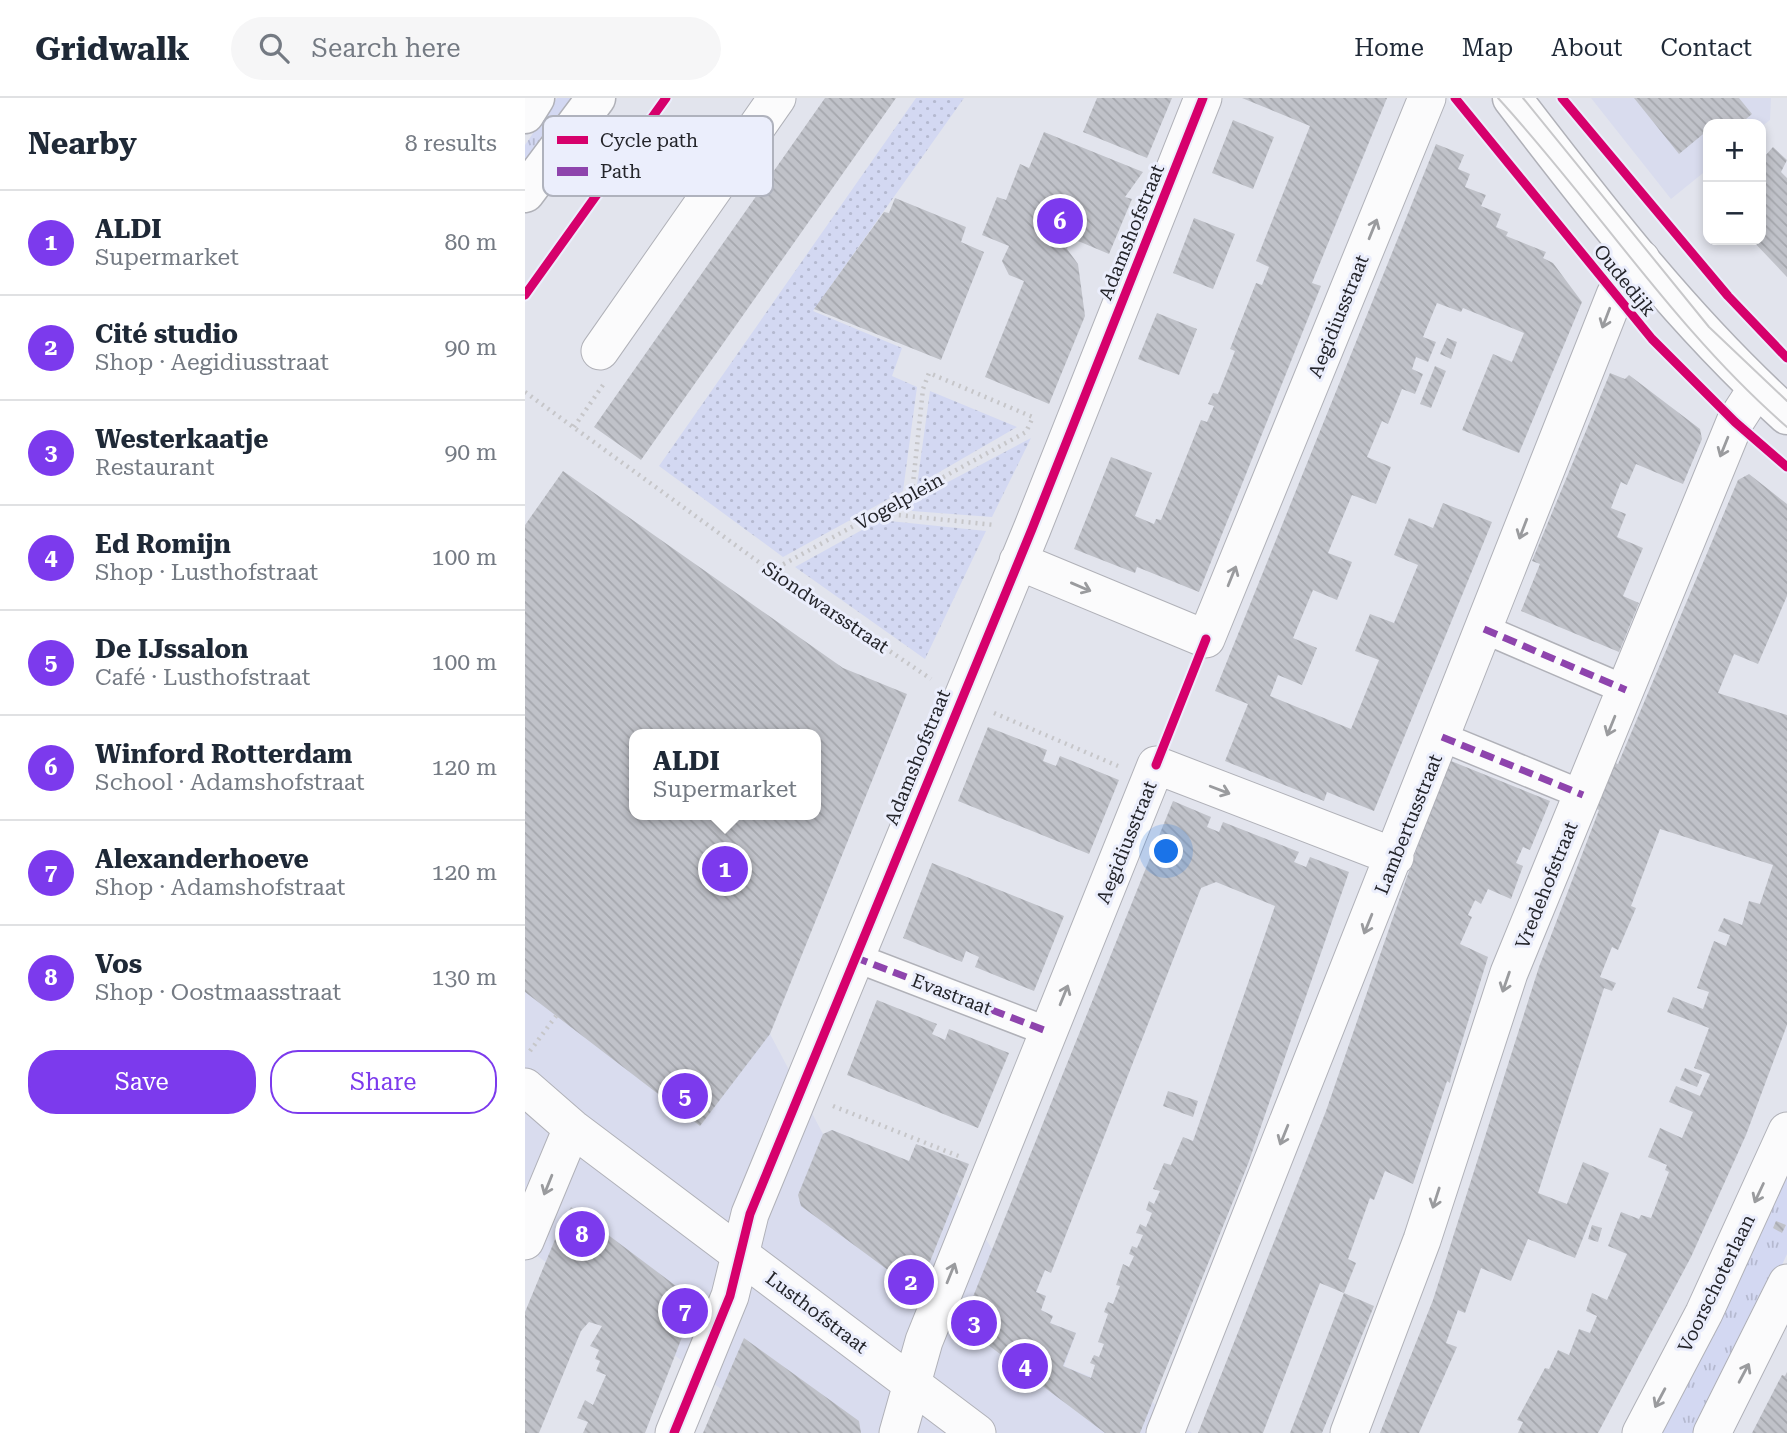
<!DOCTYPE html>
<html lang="en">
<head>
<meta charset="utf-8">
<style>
	body { margin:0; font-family:"Roboto Serif",serif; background:#f6f6f7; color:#1f2937 }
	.controls { position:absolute; right:21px; top:21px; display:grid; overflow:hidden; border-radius:14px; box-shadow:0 4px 10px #0003 }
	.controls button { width:63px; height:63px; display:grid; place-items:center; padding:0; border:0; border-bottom:2px solid #e0e1e3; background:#fff; color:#1f2937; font:35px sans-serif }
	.you { position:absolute; left:642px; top:754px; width:24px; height:24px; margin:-18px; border:5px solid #fff; border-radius:50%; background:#1a73e8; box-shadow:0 0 0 10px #1a73e833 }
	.badge { display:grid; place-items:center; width:46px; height:46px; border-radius:50%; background:#7c3aed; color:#fff; font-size:23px; font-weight:700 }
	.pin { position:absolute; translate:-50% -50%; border:4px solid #fff; box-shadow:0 2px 7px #0006 }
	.popup { position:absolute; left:104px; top:631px; width:192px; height:91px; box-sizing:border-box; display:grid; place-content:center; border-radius:14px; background:#fff; filter:drop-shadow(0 2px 5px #0005); font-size:23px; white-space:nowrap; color:#747a83 }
	.popup b { font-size:26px; color:#1f2937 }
	.popup::after { content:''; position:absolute; left:50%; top:100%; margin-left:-14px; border:14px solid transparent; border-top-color:#fff }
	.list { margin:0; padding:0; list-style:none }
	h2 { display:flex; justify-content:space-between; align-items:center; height:91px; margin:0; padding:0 28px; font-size:30px }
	h2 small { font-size:23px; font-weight:400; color:#747a83 }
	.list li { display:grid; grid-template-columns:46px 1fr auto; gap:21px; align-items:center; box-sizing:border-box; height:105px; padding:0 28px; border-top:2px solid #e0e1e3 }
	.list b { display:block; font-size:26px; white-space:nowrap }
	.list p { margin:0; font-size:23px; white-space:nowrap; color:#747a83 }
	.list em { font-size:23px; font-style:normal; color:#747a83 }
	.actions { display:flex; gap:14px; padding:21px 28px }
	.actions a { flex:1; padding:16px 0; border:2px solid #7c3aed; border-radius:28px; text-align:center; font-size:24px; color:#7c3aed }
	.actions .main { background:#7c3aed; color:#fff }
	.icon { flex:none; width:38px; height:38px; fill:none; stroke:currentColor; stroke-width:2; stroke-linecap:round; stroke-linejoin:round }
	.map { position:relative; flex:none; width:1262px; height:1335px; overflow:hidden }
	header { display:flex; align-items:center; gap:42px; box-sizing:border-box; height:98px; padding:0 35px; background:#fff; border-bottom:2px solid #e0e1e3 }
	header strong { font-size:33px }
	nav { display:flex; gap:38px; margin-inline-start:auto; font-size:24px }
	.search { width:490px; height:63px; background:#f6f6f7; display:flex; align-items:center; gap:18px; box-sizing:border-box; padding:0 24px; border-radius:38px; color:#747a83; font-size:26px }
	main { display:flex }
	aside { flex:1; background:#fff }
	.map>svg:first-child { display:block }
	.built { fill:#d9dcee }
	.grass { fill:url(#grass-tufts) }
	.garden { fill:url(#garden-dots) }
	.building { fill:url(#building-back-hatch); fill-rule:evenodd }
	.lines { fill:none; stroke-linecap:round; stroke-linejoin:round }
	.pedestrian-casing { stroke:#b0b1b8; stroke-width:31 }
	.minor-casing { stroke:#b0b1b8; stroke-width:39 }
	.tertiary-casing { stroke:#b0b1b8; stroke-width:41 }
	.path { stroke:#c6c6c9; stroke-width:4.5; stroke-dasharray:2 5; stroke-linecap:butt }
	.pedestrian { stroke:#fbfbfc; stroke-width:28 }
	.minor { stroke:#fbfbfc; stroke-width:37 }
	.tertiary { stroke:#fbfbfc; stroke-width:38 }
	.tram { stroke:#c8c8ca; stroke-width:2 }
	.quiet { stroke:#8e44ad; stroke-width:7; stroke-dasharray:14 7; stroke-linecap:butt }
	.cycleway-casing { stroke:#ebeefc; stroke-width:13 }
	.cycleway { stroke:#d6006c; stroke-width:9 }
	.oneway { stroke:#9a9b9e }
	.labels { text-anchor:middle; stroke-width:6; stroke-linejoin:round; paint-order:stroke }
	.street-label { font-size:19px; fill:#24252b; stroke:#ebeefc }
	.key { fill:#ebeefc; stroke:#afb2bd; stroke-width:2 }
	.key-label { font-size:19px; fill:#24252b }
</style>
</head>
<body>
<header>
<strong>Gridwalk</strong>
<div class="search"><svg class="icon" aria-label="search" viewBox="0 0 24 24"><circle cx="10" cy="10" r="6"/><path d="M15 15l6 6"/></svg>Search here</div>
<nav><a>Home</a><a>Map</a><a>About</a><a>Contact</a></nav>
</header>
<main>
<aside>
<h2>Nearby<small>8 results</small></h2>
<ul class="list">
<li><span class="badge">1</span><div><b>ALDI</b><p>Supermarket</p></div><em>80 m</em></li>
<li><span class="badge">2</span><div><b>Cité studio</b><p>Shop · Aegidiusstraat</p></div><em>90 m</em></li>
<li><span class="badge">3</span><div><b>Westerkaatje</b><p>Restaurant</p></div><em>90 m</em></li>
<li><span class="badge">4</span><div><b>Ed Romijn</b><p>Shop · Lusthofstraat</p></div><em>100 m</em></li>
<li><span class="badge">5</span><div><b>De IJssalon</b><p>Café · Lusthofstraat</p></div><em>100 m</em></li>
<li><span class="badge">6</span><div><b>Winford Rotterdam</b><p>School · Adamshofstraat</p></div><em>120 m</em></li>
<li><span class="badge">7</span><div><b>Alexanderhoeve</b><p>Shop · Adamshofstraat</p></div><em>120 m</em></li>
<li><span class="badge">8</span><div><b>Vos</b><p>Shop · Oostmaasstraat</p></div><em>130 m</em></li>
</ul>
<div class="actions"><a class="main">Save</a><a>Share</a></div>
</aside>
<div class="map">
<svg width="1262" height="1335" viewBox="0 0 1262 1335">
	<defs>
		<pattern id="grass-tufts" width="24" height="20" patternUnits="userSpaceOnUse" patternTransform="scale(1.75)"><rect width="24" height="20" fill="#d3d8f2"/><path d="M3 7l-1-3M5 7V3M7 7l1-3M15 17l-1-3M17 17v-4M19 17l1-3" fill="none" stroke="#b5b9d0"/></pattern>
		<pattern id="garden-dots" width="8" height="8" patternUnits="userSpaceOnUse" patternTransform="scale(1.75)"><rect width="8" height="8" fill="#d3d8f2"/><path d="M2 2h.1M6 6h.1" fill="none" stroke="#b5b9d0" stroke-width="1.8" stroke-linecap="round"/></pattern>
		<pattern id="building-back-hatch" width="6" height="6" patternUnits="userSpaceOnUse" patternTransform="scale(1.75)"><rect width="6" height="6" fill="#c0c2c9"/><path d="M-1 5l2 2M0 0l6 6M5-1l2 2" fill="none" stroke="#a5a7ad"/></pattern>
	</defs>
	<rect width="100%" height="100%" fill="#e2e4ed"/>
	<path class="built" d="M 1066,0 L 1246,0 L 1245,22 L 1236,29 L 1236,26 L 1183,26 L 1183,71 L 1146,101 Z
		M 0,470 L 247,636 L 109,636 L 109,717 L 241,717 L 169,908 L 245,936 L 298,1036 L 307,1032 L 329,1041 L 322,1057 L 432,1096 L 467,1151 L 520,1172 L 511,1194 L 521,1198 L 516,1212 L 528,1218 L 525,1225 L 551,1235 L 539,1268 L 627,1304 L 667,1335 L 257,1335 L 0,1149 Z"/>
	<path class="grass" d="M 32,0 L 54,0 L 0,78 L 0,47 Z
		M 1254,1075 L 1262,1079 L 1262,1156 L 1220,1249 L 1173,1335 L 1129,1335 Z"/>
	<path class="garden" d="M 391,0 L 439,0 L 288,213 L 377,250 L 367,278 L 392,289 L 378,393 L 258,459 L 134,368 Z
		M 405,293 L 492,329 L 392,387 Z
		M 506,340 L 467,419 L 387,413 L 389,402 Z
		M 355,422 L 461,433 L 400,561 L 270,469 Z"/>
	<path class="building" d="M 300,0 L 371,0 L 116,362 L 69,329 Z
		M 572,0 L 647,0 L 622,60 L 558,34 Z
		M 717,0 L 862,0 L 787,185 L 796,188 L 674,494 L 612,469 L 610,475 L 549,451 L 586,359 L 627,375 L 610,418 L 629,426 L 631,421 L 636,422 L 676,322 L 682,324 L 689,308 L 683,306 L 688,295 L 693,296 L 703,271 L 710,253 L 705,251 L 731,185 L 737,187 L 744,169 L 731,163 L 785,28 Z
		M 1109,0 L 1214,0 L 1227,16 L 1215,26 L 1183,26 L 1183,32 L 1154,56 Z
		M 708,22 L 749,39 L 728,91 L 687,75 Z
		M 519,34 L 618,74 L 600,99 L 607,101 L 584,156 L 546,140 L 542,151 L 553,166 L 560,218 L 524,306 L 460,279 L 499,183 L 484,177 L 477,163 L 484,148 L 457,137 L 472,99 L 481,102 L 495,66 L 504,70 Z
		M 911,46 L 939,57 L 933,71 L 945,76 L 940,89 L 961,97 L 956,108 L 976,116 L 971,129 L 983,134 L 981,138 L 1021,154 L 1018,160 L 1028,165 L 1057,204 L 994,355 L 937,332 L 968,256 L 987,264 L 999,235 L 938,210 L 936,214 L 912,205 L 898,239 L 911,244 L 903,264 L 891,259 L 887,271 L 898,276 L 890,296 L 877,291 L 863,326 L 857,323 L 842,359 L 866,369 L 851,406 L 827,397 L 803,455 L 827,464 L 812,502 L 788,492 L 768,540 L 792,550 L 777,587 L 753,577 L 745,598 L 826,631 L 854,562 L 830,553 L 845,516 L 869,525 L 893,467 L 869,457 L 884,420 L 908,430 L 918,405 L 967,424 L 849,713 L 802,694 L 799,703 L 700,663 L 723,606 L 690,593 Z
		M 1248,49 L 1262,62 L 1256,74 L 1262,80 L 1262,179 L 1227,142 L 1236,142 L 1236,55 L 1239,59 Z
		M 370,100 L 441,129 L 436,144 L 459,154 L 416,262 L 289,211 L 359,114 L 364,115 Z
		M 669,120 L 710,136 L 688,191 L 648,175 Z
		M 632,215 L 672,231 L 654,277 L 613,261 Z
		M 922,240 L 932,244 L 926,261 L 915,256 Z
		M 910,268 L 921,273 L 906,310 L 895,306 Z
		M 1085,275 L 1100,281 L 1104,277 L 1175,331 L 1177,341 L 1158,386 L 1111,366 L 1102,387 L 1096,384 L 1086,410 L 1101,416 L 1092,439 L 1118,450 L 1098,498 L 1114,505 L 1094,554 L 996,513 L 1015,466 L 1007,463 Z
		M 38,373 L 318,570 L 382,596 L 245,936 L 175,1028 L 0,894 L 0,427 ZM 109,636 L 291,636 L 291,717 L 109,717 Z
		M 1224,376 L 1262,406 L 1262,498 L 1233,566 L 1209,556 L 1193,595 L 1262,617 L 1262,927 L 1221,1037 L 1166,1159 L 1073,1335 L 993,1335 L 998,1324 L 992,1322 L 1020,1270 L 1024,1271 L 1033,1252 L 1044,1257 L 1054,1231 L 1065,1235 L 1072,1218 L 1061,1213 L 1067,1195 L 1082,1202 L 1102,1156 L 1083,1148 L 1096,1114 L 1114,1121 L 1116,1117 L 1126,1120 L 1144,1074 L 1140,1072 L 1142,1067 L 1123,1059 L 1135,1030 L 1157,1040 L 1168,1014 L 1144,1004 L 1151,988 L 1175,998 L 1185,976 L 1169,970 L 1184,930 L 1142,914 L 1148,899 L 1178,911 L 1184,894 L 1172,890 L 1189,843 L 1201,848 L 1205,837 L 1193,833 L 1199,820 L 1217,827 L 1224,803 L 1235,806 L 1248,767 L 1135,731 L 1106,808 L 1111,810 L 1093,852 L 1087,849 L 1075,879 L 1091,885 L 1087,893 L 1079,890 L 1013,1095 L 1042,1106 L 1058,1064 L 1084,1075 L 1050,1160 L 1003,1141 L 986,1183 L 956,1170 L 940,1215 L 933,1212 L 921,1245 L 932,1249 L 894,1335 L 855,1335 L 908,1202 L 1014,869 L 1074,712 L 1067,709 L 1086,663 L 1093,666 L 1213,382 Z
		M 463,629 L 522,652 L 518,663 L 531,668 L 535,658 L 594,682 L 564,756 L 433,703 Z
		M 926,663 L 1025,703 L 1005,752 L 998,749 L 991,765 L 998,768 L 986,801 L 963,791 L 956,806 L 950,802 L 943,817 L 947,819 L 935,846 L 963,859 L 926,979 L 925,985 L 922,983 L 888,1086 L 860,1073 L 849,1102 L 845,1100 L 823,1161 L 831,1165 L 819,1195 L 849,1208 L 797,1335 L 765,1335 L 819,1195 L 795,1185 L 738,1335 L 673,1335 L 801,1013 L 900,727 Z
		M 648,703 L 686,719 L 682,729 L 694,734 L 698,724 L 774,754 L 769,764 L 781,769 L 785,759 L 824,774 L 723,1066 L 615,1335 L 580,1335 L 442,1231 L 439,1221 ZM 691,784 L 750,808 L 668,1043 L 658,1039 L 646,1067 L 639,1065 L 628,1091 L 635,1093 L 629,1106 L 624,1103 L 621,1112 L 627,1115 L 621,1129 L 615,1126 L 611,1135 L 618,1137 L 612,1150 L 607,1148 L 604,1156 L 609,1158 L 604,1169 L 598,1166 L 591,1187 L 595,1188 L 588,1206 L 583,1204 L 579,1214 L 583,1216 L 573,1244 L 579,1246 L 574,1259 L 569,1257 L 565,1265 L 570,1267 L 566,1280 L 538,1268 L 551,1235 L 525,1225 L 528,1218 L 516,1212 L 521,1198 L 511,1194 L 520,1172 L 526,1175 L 676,790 Z
		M 407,765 L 539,818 L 509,893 L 450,869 L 454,859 L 441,853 L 437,864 L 378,840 Z
		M 352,902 L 412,926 L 407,936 L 420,942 L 424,931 L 484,955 L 453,1030 L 322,977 Z
		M 1160,970 L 1177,977 L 1172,989 L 1155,982 Z
		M 643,993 L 673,1003 L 668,1019 L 638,1008 Z
		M 307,1032 L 384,1063 L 391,1046 L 444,1066 L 396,1186 L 386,1189 L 276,1108 L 273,1097 L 298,1036 Z
		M 46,1109 L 171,1203 L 120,1335 L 58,1335 L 63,1324 L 52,1320 L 60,1302 L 68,1307 L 81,1277 L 71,1273 L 75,1263 L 70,1261 L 74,1252 L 65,1248 L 77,1228 L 64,1224 L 56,1233 L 14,1335 L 0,1335 L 0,1214 L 36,1127 Z
		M 1251,1123 L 1261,1127 L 1257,1135 L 1248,1130 Z
		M 1067,1127 L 1077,1130 L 1073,1144 L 1063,1141 Z
		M 219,1240 L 334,1323 L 336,1335 L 178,1335 Z
		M 1262,1274 L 1262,1335 L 1227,1335 L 1257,1277 L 1260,1278 Z"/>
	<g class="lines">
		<g class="pedestrian-casing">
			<path id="pedestrian" d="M 959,531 L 1101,592
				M 917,639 L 1058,697
				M 329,859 L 524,934"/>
		</g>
		<g class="minor-casing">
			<path id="minor" d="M 75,253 L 252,0
				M 493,463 L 681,541 L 902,0
				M 0,989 L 47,1030 L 452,1335
				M 0,1143 L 47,1030
				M 149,1335 L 205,1198 L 225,1116 L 507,431 L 678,0
				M 373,1335 L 399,1243 L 631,667 L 870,759
				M 640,1335 L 1090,197 L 1116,161
				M 824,1335 L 897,1142 L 984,875 L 1210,324 L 1232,290
				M 1116,1335 L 1179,1215 L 1262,1033
				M 1187,1335 L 1262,1185"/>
		</g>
		<g class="tertiary-casing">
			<path id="tertiary" d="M 987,0 C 1072,111 1158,223 1262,317
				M 0,16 L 10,0
				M 0,95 L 71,0"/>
		</g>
		<path class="path" d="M 0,294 L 246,473 L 406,581
			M 49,329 L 78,287
			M 387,395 L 398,291 L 404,275 L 510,320
			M 353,415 L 470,427
			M 246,473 L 501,334 L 508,319
			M 469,615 L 593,668
			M 5,953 L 31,918
			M 308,1008 L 436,1059"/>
		<use href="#pedestrian" class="pedestrian"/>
		<use href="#minor" class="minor"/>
		<use href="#tertiary" class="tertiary"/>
		<path class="tram" d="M 973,0 C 1072,108 1151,233 1262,329
			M 998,0 L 1184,229 L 1262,303"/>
		<path class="quiet" d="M 959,531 L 1101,592
			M 917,639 L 1058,697
			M 329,859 L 524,934"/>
		<g class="cycleway-casing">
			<path id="cycleway" d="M 930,0 L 1127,241 L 1210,324 L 1262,369
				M 1037,0 L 1203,198 L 1262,260
				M 0,197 L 141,0
				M 631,667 L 681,541
				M 149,1335 L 205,1198 L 225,1116 L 507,431 L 678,0"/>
		</g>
		<use href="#cycleway" class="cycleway"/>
	</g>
	<defs><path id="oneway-shaft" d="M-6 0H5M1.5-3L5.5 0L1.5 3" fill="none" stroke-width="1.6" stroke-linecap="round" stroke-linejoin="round" transform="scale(1.75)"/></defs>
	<g class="oneway">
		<use href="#oneway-shaft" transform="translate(848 131) rotate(-68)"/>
		<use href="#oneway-shaft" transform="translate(1081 220) rotate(111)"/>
		<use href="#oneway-shaft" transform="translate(1199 349) rotate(112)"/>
		<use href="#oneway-shaft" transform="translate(998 431) rotate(111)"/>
		<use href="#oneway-shaft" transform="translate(707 478) rotate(-68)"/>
		<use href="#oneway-shaft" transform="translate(556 489) rotate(23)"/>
		<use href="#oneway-shaft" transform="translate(1086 628) rotate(112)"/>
		<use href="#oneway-shaft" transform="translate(695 692) rotate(21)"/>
		<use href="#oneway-shaft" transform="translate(843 826) rotate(112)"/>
		<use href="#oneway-shaft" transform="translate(981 884) rotate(109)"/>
		<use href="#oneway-shaft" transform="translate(539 897) rotate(-68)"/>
		<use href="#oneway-shaft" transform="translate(759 1037) rotate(112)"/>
		<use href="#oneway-shaft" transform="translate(23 1087) rotate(112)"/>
		<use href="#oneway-shaft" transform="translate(1234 1095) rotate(115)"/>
		<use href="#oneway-shaft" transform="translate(911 1100) rotate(108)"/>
		<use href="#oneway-shaft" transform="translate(426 1175) rotate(-68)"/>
		<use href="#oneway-shaft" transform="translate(1219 1275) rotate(-62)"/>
		<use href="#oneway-shaft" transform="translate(1135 1300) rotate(118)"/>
	</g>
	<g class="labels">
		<g class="street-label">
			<text transform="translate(606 134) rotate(-68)" y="7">Adamshofstraat</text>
			<text transform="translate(1100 182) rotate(51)" y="7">Oudedijk</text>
			<text transform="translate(813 218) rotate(-68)" y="7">Aegidiusstraat</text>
			<text transform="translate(374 403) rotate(-29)" y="7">Vogelplein</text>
			<text transform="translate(301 509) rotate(34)" y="7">Siondwarsstraat</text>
			<text transform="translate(392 659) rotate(-68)" y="7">Adamshofstraat</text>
			<text transform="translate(883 726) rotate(-68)" y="7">Lambertusstraat</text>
			<text transform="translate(601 744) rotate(-68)" y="7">Aegidiusstraat</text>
			<text transform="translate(1021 787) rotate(-68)" y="7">Vredehofstraat</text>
			<text transform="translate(427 896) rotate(21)" y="7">Evastraat</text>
			<text transform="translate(1191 1185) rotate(-64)" y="7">Voorschoterlaan</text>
			<text transform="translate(292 1214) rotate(37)" y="7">Lusthofstraat</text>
		</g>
	</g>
	<rect x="18" y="18" width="230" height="80" rx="10" class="key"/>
	<rect x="32" y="38" width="31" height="8" fill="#d6006c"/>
	<rect x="32" y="69" width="31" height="9" fill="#8e44ad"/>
	<g class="key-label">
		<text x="75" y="49">Cycle path</text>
		<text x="75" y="80">Path</text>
	</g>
</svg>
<div class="controls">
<button>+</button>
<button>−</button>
</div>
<div class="you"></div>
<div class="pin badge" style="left:200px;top:771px">1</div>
<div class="popup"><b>ALDI</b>Supermarket</div>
<div class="pin badge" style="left:386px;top:1184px">2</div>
<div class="pin badge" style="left:449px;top:1225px">3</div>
<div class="pin badge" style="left:500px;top:1268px">4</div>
<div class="pin badge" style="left:160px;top:998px">5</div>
<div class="pin badge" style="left:535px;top:123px">6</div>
<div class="pin badge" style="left:160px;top:1213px">7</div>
<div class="pin badge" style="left:57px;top:1136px">8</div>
</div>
</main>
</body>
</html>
